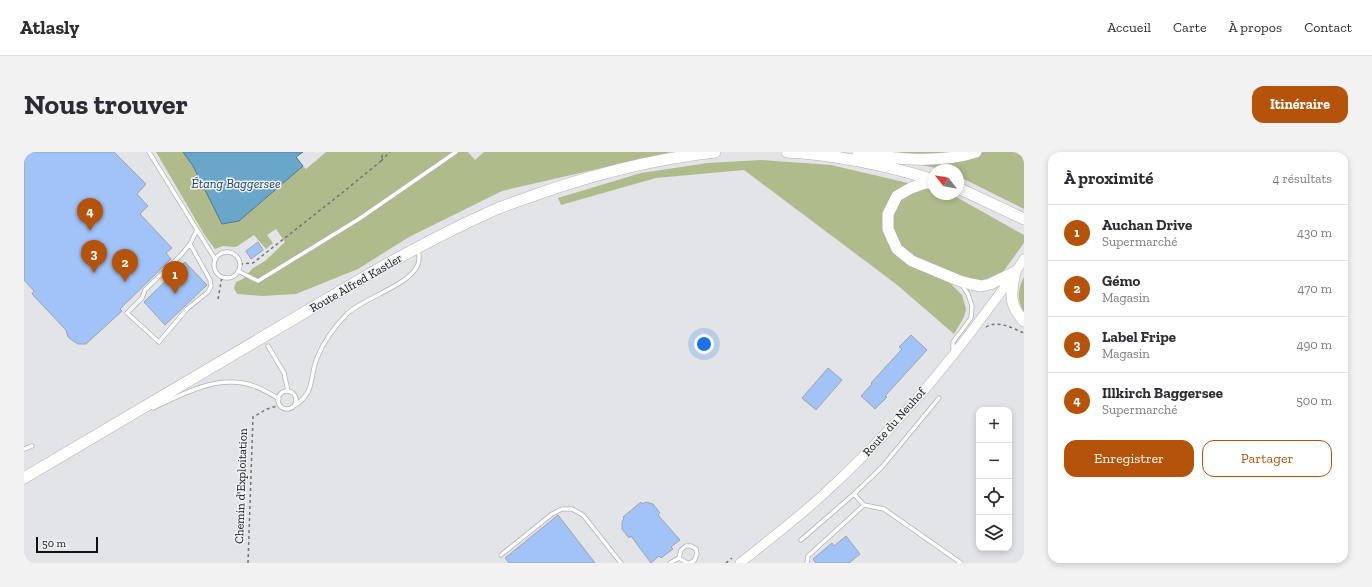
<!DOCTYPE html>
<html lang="fr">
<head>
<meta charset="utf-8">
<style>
	body { margin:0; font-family:"Zilla Slab",serif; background:#f2f2f3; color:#2b2b33 }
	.controls { position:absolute; right:12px; bottom:12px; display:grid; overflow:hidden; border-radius:8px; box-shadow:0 2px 6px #0003 }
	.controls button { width:36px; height:36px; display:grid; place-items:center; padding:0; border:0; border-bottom:1px solid #e1e1e2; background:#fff; color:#2b2b33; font:20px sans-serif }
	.compass { position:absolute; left:904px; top:12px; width:36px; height:36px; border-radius:50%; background:#fff; box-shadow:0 2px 6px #0003; rotate:301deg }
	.scale { position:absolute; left:12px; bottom:10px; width:62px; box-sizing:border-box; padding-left:4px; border:2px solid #121213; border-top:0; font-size:11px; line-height:14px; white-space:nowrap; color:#121213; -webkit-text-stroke:3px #f0f2f5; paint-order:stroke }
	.you { position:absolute; left:680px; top:192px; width:14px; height:14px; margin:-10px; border:3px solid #fff; border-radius:50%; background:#1a73e8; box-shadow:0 0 0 6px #1a73e833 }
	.badge { display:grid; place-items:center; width:26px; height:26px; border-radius:50%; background:#b45309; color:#fff; font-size:13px; font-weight:700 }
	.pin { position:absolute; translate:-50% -33px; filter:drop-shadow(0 1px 2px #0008) }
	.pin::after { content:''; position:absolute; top:21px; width:14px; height:12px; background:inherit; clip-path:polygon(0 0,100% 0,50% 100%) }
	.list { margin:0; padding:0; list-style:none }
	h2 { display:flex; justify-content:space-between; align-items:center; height:52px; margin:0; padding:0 16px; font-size:17px }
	h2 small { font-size:13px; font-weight:400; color:#7c7c81 }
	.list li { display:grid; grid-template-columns:26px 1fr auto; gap:12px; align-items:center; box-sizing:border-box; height:56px; padding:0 16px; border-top:1px solid #e1e1e2 }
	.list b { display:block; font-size:15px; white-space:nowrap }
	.list p { margin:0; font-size:13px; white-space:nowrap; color:#7c7c81 }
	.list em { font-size:13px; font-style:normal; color:#7c7c81 }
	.actions { display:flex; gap:8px; padding:12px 16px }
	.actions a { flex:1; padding:9px 0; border:1px solid #b45309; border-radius:12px; text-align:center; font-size:14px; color:#b45309 }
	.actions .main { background:#b45309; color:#fff }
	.icon { flex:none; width:22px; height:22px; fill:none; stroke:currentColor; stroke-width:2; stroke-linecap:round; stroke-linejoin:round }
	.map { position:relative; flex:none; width:1000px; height:411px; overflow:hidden; border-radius:12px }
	header { display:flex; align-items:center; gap:24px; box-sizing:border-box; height:56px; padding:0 20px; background:#fff; border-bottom:1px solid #e1e1e2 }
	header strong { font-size:19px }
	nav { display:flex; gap:22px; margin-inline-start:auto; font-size:14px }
	.intro { display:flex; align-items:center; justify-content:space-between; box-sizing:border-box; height:96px; padding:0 24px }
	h1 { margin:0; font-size:28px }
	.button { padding:10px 18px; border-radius:12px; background:#b45309; color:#fff; font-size:14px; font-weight:700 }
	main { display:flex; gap:24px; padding:0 24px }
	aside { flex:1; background:#fff; border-radius:12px; box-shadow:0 2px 6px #0003 }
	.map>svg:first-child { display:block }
	.green { fill:#b0bb8b }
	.water { fill:#6aa5ca; stroke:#507993 }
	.building { fill:#a2c3f8; stroke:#a1a3a6 }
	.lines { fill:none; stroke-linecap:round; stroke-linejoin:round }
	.service-casing { stroke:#afb1b4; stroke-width:5 }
	.tertiary-casing { stroke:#afb1b4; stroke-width:10 }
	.primary-casing { stroke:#afb1b4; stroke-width:12 }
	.path { stroke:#717274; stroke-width:1.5; stroke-dasharray:3 3; stroke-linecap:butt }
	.service { stroke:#fff; stroke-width:3.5 }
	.tertiary { stroke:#fff; stroke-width:9 }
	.primary { stroke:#fff; stroke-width:11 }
	.labels { text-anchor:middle; stroke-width:3; stroke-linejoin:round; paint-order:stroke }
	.street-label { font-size:12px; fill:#121213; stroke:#f0f2f5 }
	.water-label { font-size:13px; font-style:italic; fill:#15445e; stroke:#f0f2f5 }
</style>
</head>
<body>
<header>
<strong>Atlasly</strong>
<nav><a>Accueil</a><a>Carte</a><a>À propos</a><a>Contact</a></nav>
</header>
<div class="intro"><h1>Nous trouver</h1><a class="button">Itinéraire</a></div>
<main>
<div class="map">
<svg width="1000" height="411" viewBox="0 0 1000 411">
	<rect width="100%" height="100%" fill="#e2e4e8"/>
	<path class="green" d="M 132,0 L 159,0 L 169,14 L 215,69 L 279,14 L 282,17 L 302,0 L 444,0 L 451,8 L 460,0 L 647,0 L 478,39 L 385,85 L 334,117 L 272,142 L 238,144 L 213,142 L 210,136 L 212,130 L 219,127 L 229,116 L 241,109 L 261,90 L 252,77 L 243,83 L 249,91 L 242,97 L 230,83 L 212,95 L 199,94 L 191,97 L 180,82 Z
		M 842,0 L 1000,0 L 1000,57 L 934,24 L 934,18 L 920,18 Z
		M 737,8 L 807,13 L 910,37 L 910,42 L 927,42 L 1000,83 L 1000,91 L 976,124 L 962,129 L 949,128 L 933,122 L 927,132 L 938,143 L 942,157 L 940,165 L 930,182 L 872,132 L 720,18 L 632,26 L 537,53 L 534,46 L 617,21 L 684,11 Z
		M 1000,125 L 1000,161 C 993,148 993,138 1000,125 Z"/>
	<path class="water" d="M 159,0 L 279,0 L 272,5 L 279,14 L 215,69 L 198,72 L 169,14 Z"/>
	<path class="building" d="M 0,0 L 90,0 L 122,32 L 113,42 L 124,54 L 116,62 L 148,96 L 142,101 L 147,107 L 96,157 L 98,159 L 62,192 L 54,192 L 49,189 L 44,185 L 42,178 L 8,142 L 10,139 L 0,128 Z
		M 234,90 L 239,98 L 227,107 L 222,99 Z
		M 161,110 L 183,133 L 141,173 L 120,150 Z
		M 887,183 L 903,198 L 861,244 L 863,245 L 851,257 L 837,244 L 848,232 L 847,231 L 878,197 L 875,195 Z
		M 804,216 L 818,228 L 792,258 L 778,246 Z
		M 617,350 L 618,352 L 622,350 L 629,352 L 636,361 L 634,363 L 656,388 L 647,395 L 649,397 L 637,406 L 635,404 L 627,411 L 607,384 L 605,386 L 598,377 L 598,370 L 600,366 L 599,365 Z
		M 534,363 L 571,411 L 485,411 L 481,406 Z
		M 822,384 L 836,402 L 825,411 L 792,411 L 789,407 L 808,391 L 810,394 Z"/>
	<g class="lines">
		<g class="service-casing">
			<path id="service" d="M 125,0 L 191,107
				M 166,92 L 186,128 L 187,134 L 184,140 L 163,157 L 135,190 L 103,161 L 118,146 L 121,138 L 157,103 L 166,92 L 173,78
				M190 113a13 13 0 1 1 26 0a13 13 0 1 1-26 0Z
				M 214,119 L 234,129 L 335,67 L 432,0
				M 244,194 L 260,221 L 264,239
				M 929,201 L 929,190 L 947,166 L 948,154 L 944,142 L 938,133
				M254 248a9 9 0 1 1 18 0a9 9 0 1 1-18 0Z
				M 915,246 L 858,315 L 830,342 L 840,353 L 860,357 L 937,411
				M 270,254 C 292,240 285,226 293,206 C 300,188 311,174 324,161 C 340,146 388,132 394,112 C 396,107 395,102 394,97
				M 129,256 C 159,242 195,221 230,234 C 238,237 247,242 255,247
				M 0,297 L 8,294
				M 777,388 L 830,342
				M 477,403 L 528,362 L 538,357 L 548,357 L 559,363 L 597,411
				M 655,406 L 657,398 L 662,394 L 667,394 L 672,397 L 673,402 L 670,409 L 665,411
				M 655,406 L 663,411
				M 646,411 L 655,406
				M 783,411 L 784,404 L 840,353"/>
		</g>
		<g class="tertiary-casing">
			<path id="tertiary" d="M 716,411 C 745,388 775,365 802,340 C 862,285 917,222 965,156 C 977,140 989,124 1000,107"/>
		</g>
		<g class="primary-casing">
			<path id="primary" d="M 763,0 C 813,3 862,13 910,28
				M 834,1 C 872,7 915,12 952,0
				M 910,31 L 901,31 L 887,36 L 873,44 L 864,62 L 864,77 L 873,97 L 888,109 L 936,129 L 947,132 L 957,134 L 966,132 L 991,120
				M 934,36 L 1000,67
				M 991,120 C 987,140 984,152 1000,169
				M 0,326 L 349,120 C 388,98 428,77 468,59 C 482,53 497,48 511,43 C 570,22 629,7 691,0"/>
		</g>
		<path class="path" d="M 357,9 L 366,0
			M 216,112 L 229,111 L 318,41 L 357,9 L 359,0
			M 194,147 L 198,125
			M 962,175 C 974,168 988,176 1000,181
			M 224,411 L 229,265 L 243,257 L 256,253
			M 702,411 L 708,406"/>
		<use href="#service" class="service"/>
		<use href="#tertiary" class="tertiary"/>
		<use href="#primary" class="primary"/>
	</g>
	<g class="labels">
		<g class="street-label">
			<text transform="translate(332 131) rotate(-30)" y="4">Route Alfred Kastler</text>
			<text transform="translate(870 270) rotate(-48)" y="4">Route du Neuhof</text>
			<text transform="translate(217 334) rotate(-88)" y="4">Chemin d'Exploitation</text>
		</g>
		<g class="water-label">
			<text x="212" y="36">Étang Baggersee</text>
		</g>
	</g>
</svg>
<div class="controls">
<button>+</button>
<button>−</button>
<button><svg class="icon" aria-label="locate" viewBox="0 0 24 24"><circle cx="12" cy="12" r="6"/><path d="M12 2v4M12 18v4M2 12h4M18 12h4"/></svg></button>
<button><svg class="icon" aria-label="layers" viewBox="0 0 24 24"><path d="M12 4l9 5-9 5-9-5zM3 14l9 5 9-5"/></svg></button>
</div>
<svg class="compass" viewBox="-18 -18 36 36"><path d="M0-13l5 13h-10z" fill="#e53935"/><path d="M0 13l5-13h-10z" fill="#7c7c81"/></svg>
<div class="scale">50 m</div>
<div class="you"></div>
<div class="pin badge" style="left:151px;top:142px">1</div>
<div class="pin badge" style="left:101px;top:130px">2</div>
<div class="pin badge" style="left:70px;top:121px">3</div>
<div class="pin badge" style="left:66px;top:79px">4</div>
</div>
<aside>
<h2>À proximité<small>4 résultats</small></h2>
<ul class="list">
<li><span class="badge">1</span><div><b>Auchan Drive</b><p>Supermarché</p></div><em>430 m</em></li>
<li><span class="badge">2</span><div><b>Gémo</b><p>Magasin</p></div><em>470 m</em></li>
<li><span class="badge">3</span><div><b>Label Fripe</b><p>Magasin</p></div><em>490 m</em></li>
<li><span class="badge">4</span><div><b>Illkirch Baggersee</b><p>Supermarché</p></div><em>500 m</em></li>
</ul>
<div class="actions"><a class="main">Enregistrer</a><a>Partager</a></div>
</aside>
</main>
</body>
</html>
